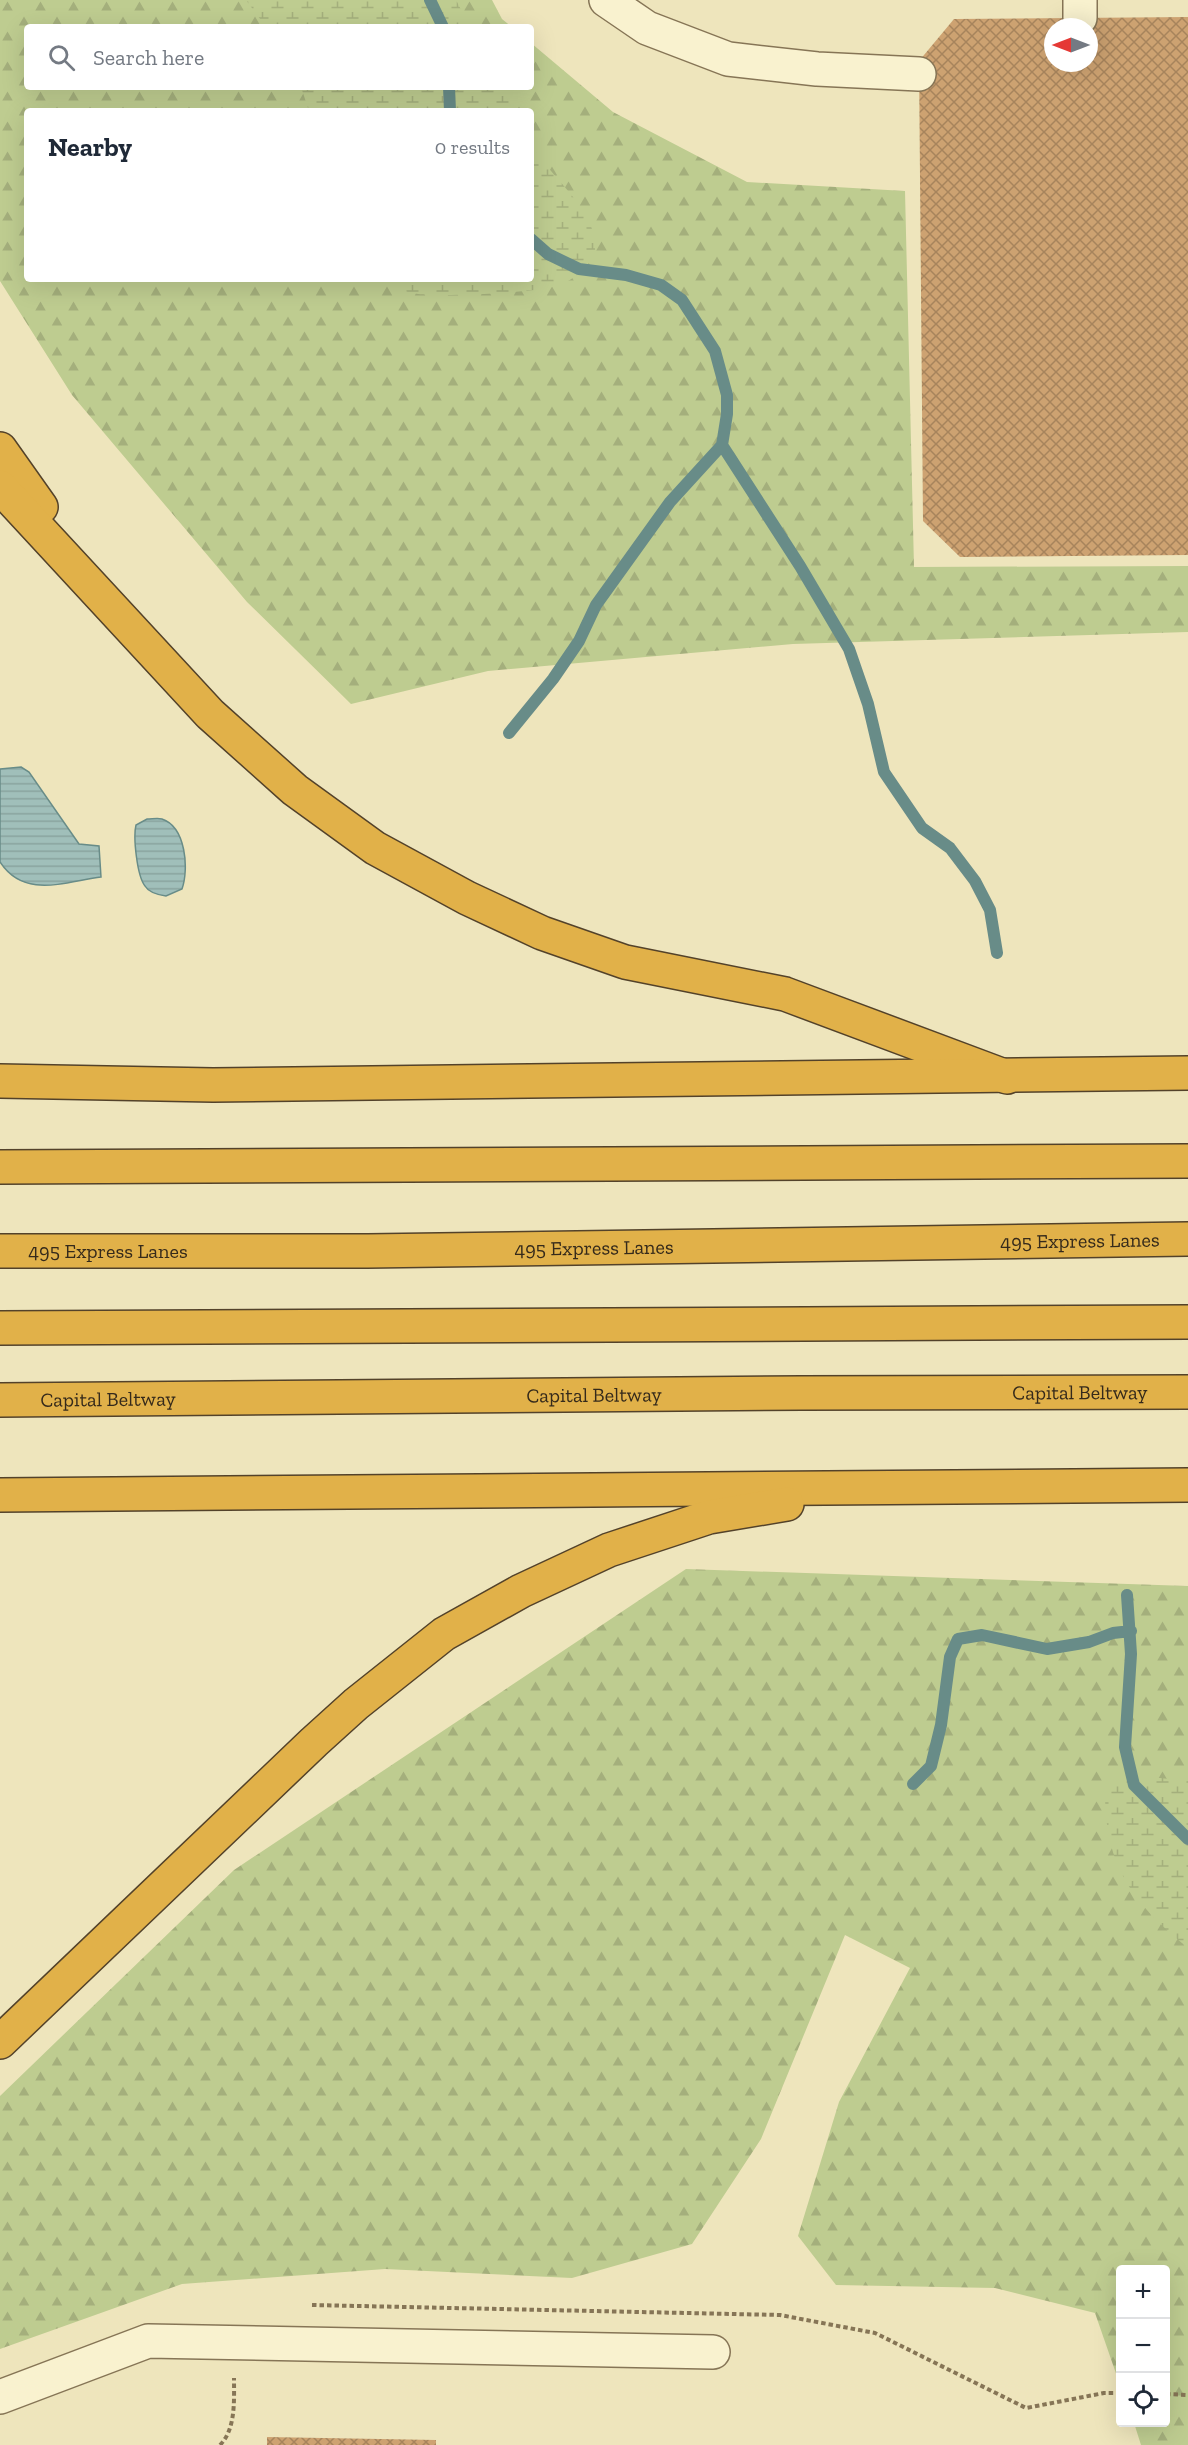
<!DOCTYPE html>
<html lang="en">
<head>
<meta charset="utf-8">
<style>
	body { margin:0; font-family:"Zilla Slab",serif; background:#f6f6f7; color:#1f2937 }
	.controls { position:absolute; right:18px; bottom:18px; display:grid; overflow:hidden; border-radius:6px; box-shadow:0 6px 24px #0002 }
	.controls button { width:54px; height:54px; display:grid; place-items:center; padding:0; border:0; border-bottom:2px solid #e0e1e3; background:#fff; color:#1f2937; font:30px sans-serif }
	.compass { position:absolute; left:1044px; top:18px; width:54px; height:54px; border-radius:50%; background:#fff; box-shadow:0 6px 24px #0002; rotate:270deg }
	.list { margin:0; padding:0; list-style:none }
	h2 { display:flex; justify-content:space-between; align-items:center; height:78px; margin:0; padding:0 24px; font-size:26px }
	h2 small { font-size:20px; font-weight:400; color:#747a83 }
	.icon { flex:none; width:33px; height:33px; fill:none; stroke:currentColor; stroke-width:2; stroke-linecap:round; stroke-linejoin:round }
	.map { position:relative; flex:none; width:1188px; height:2445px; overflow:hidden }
	.search { position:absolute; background:#fff; box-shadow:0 6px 24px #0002; left:24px; top:24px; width:510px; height:66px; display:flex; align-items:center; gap:15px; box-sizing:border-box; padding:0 21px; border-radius:6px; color:#747a83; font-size:22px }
	.panel { position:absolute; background:#fff; box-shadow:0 6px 24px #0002; left:24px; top:108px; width:510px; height:174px; border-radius:6px }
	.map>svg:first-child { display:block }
	.forest { fill:url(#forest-firs); fill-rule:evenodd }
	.wetland { fill:url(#wetland-marsh) }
	.water { fill:url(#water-rules); stroke:#688c88; stroke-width:1.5 }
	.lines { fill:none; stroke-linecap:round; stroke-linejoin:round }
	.stream { stroke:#688c88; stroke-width:12 }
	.building { fill:url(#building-cross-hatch); fill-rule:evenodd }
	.minor-casing { stroke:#867556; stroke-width:36 }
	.highway-casing { stroke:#53422a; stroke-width:36 }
	.path { stroke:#867556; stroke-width:4; stroke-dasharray:4.5 3; stroke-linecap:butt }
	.minor { stroke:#f9f2cf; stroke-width:33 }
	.highway { stroke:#e1b149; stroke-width:33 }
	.labels { text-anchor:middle; stroke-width:6; stroke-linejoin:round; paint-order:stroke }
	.street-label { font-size:20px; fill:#352a1b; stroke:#f6efcc }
</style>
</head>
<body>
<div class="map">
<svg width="1188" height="2445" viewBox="0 0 1188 2445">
	<defs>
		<pattern id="forest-firs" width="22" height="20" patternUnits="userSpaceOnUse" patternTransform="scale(1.5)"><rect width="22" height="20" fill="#becc90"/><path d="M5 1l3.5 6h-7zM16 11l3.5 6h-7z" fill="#a4af7c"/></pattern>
		<pattern id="wetland-marsh" width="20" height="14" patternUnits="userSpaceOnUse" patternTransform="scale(1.5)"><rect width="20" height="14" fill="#becc90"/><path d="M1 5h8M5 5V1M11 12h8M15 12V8" fill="none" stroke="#a4af7c"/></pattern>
		<pattern id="water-rules" width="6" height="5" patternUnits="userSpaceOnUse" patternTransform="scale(1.5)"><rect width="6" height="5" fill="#a0bfba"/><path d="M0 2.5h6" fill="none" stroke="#8aa49f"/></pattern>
		<pattern id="building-cross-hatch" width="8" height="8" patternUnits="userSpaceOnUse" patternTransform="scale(1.5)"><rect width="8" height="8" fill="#cda271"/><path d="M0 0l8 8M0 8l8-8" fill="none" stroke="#a7845c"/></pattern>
	</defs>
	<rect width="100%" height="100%" fill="#eee5bc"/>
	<path class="forest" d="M 0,0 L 492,0 L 502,19 L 512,27 L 27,27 L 27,87 L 531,87 L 531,43 L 613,112 L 747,182 L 905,191 L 914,567 L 1188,566 L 1188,632 L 793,644 L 488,671 L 351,704 L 247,602 L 72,395 L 0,281 ZM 27,111 L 531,111 L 531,279 L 27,279 Z
		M 686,1569 L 1188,1586 L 1188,2445 L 1141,2445 L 1134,2423 L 1166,2422 L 1166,2270 L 1120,2270 L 1120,2385 L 1095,2313 L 995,2288 L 836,2285 L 798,2236 L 839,2102 L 910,1968 L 845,1935 L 761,2139 L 692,2244 L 572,2278 L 385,2269 L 182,2284 L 0,2349 L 0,2096 L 234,1870 Z"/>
	<path class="wetland" d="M 246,0 L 456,0 L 470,27 L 266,27 Z
		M 301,87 L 501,87 L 514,111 L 309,111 Z
		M 531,143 C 547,173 584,200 593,232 C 595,239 595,248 595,255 C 586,268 575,279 560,285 C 537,293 443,297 418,294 C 404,292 391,287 379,279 L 531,279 Z
		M 1132,1775 L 1188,1781 L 1188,1948 C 1134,1904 1105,1867 1105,1794 L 1114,1781 Z"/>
	<path class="water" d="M 21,767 L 29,772 L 79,844 L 99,846 L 101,877 C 64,882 24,899 0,862 L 0,769 Z
		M 147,819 C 152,819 158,818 162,819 C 186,827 189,869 182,889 L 166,896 C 159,895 149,893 145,886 C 137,876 133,837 136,825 Z"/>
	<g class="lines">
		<path class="stream" d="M 430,0 L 443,27
			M 449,87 L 450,111
			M 722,445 L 800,566 L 849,649 L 868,704 L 884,772 L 922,828 L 950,848 L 975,881 L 990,910 L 997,953
			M 509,733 L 553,679 L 579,641 L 596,605 L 670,502 L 722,445 L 727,414 L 727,395 L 715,351 L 682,300 L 661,285 L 626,275 L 579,269 L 548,254 L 531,239
			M 1127,1595 L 1131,1654 L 1125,1747 L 1134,1785 L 1188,1839
			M 913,1784 L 931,1766 L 941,1725 L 950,1657 L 958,1639 L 982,1635 L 1047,1649 L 1089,1642 L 1113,1633 L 1131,1631"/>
	</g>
	<path class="building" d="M 1188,17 L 1188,555 L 960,557 L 923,521 L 919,61 L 954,19 ZM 1053,27 L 1089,27 L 1089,63 L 1053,63 Z
		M 267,2437 L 436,2440 L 436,2445 L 267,2445 Z"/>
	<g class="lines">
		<g class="minor-casing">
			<path id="minor" d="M 606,0 L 647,28 L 728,59 L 817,69 L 919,74
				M 1080,0 L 1080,18
				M 0,2397 L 148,2341 L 713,2352"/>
		</g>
		<g class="highway-casing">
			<g id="highway">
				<path d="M 0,449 L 41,507"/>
				<path d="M 0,487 L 210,714 L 295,790 L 375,848 L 467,898 L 542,933 L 625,962 L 785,994 L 1007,1077"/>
				<path d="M 0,1081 L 213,1085 L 1188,1073"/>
				<path d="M 0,1167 L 1188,1161"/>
				<path id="s1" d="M 0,1251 L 368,1251 L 1188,1239"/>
				<path d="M 0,1328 L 1188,1322"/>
				<path id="s2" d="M 0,1400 L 802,1393 L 1188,1392"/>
				<path d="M 0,1495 L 1188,1485"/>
				<path d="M 0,2042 L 314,1742 L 356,1704 L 444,1634 L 521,1591 L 609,1550 L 709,1517 L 787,1504"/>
			</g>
		</g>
		<path class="path" d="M 312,2305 L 780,2315 L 875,2333 L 1026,2408 L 1104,2393 L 1120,2393
			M 1166,2394 L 1188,2395
			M 220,2445 C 236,2429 234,2400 234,2378"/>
		<use href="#minor" class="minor"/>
		<use href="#highway" class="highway"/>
	</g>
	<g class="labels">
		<g class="street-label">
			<text dy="7" stroke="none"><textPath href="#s1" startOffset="1080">495 Express Lanes</textPath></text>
			<text dy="7" stroke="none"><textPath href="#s1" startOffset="594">495 Express Lanes</textPath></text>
			<text dy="7" stroke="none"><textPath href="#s1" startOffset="108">495 Express Lanes</textPath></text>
			<text dy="7" stroke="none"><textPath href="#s2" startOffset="1080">Capital Beltway</textPath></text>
			<text dy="7" stroke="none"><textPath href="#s2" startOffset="594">Capital Beltway</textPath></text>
			<text dy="7" stroke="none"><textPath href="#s2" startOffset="108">Capital Beltway</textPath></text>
		</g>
	</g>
</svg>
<div class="controls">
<button>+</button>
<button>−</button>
<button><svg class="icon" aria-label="locate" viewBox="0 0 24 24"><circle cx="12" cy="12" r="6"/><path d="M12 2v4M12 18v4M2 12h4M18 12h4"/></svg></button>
</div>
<svg class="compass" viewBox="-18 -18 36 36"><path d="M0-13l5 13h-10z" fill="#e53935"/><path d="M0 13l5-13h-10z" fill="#747a83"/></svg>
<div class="search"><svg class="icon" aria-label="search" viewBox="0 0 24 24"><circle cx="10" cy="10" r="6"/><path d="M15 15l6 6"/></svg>Search here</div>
<section class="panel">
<h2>Nearby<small>0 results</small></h2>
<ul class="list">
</ul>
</section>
</div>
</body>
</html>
